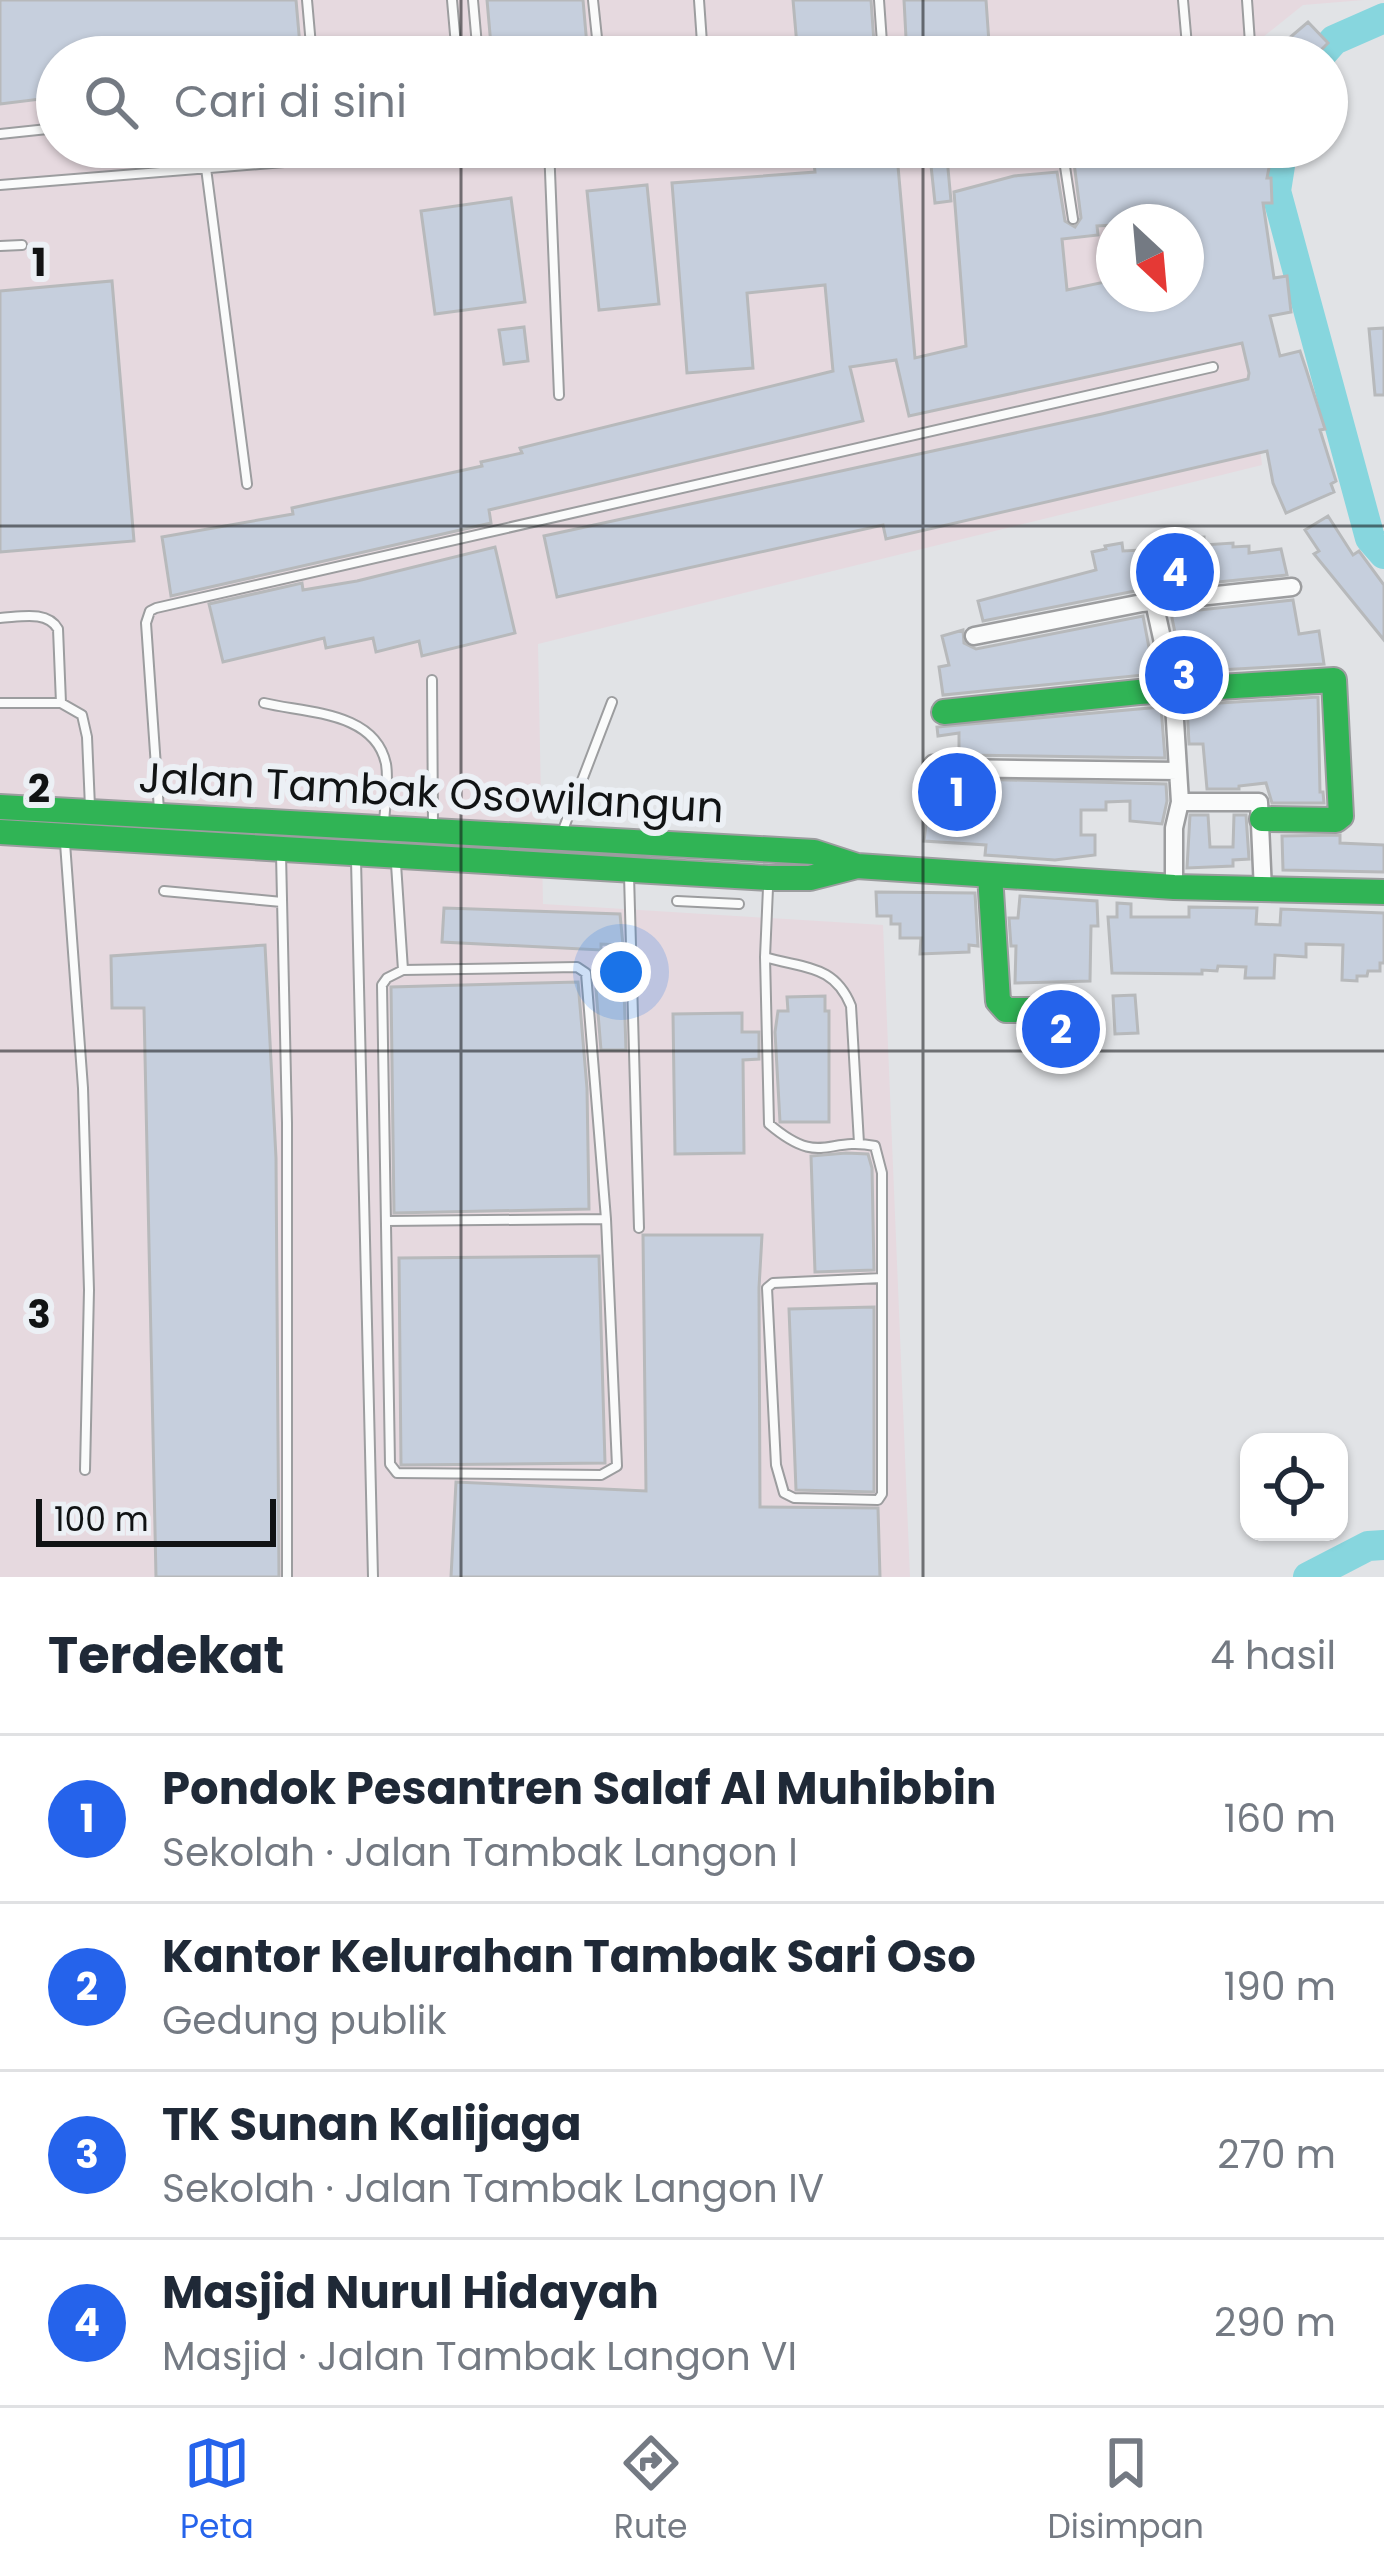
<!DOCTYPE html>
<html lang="id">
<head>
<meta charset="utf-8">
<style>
	body { margin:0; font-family:Poppins,sans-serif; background:#f6f6f7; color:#1f2937 }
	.controls { position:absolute; right:36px; bottom:36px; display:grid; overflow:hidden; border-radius:24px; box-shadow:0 3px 9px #0004 }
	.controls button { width:108px; height:108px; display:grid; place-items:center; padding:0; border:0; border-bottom:3px solid #e0e1e3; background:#fff; color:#1f2937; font:60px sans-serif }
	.compass { position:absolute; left:1096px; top:204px; width:108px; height:108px; border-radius:50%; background:#fff; box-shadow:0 3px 9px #0004; rotate:154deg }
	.scale { position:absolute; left:36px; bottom:30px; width:240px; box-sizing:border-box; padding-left:12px; border:6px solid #111314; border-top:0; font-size:33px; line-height:42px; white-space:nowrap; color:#111314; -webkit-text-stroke:9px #ecf0f5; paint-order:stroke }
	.you { position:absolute; left:621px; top:972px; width:42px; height:42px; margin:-30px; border:9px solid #fff; border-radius:50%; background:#1a73e8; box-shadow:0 0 0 18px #1a73e833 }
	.badge { display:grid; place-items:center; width:78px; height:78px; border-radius:50%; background:#2563eb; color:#fff; font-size:39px; font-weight:700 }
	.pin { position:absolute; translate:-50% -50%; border:6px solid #fff; box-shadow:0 3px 12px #0006 }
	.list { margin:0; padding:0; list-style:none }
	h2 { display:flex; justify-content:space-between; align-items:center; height:156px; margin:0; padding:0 48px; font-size:51px }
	h2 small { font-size:39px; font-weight:400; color:#747a83 }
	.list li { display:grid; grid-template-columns:78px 1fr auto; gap:36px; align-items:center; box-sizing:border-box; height:168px; padding:0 48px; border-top:3px solid #e0e1e3 }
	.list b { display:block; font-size:45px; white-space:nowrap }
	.list p { margin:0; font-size:39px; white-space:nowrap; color:#747a83 }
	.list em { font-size:39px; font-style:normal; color:#747a83 }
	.icon { flex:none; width:66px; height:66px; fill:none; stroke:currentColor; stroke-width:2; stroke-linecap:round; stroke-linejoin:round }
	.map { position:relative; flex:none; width:1384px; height:1577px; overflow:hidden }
	.search { position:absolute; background:#fff; box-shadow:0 3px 9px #0004; left:36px; right:36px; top:36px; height:132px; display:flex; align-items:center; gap:30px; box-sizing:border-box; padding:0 42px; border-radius:66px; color:#747a83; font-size:45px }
	.sheet { height:828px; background:#fff }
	nav { display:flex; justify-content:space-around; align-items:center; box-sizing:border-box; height:168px; border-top:3px solid #e0e1e3; background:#fff; font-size:33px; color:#747a83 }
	nav a { display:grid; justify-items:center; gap:6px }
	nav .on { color:#2563eb }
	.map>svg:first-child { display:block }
	.industrial { fill:#e6d9df; fill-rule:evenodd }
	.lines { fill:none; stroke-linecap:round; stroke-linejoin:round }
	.river { stroke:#87d6de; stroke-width:30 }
	.building { fill:#c6cfdd; stroke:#b7b9bb; stroke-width:3; fill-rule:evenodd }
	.lane-casing { stroke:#9c9d9f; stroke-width:12 }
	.street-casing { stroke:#9c9d9f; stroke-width:21 }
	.fast-casing { stroke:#9c9d9f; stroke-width:28 }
	.lane { stroke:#fafbfb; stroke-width:8 }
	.street { stroke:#fafbfb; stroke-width:16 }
	.fast { stroke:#30b455; stroke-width:24 }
	.grid { fill:none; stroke:#111314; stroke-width:3; stroke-opacity:0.55 }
	.labels { text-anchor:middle; stroke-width:12; stroke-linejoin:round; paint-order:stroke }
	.street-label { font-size:42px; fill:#111314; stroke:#ecf0f5 }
	.grid-label { font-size:39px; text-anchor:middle; font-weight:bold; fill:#111314; stroke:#ecf0f5; stroke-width:12; stroke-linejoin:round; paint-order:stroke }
</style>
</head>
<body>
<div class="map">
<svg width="1384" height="1577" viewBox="0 0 1384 1577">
	<rect width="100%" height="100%" fill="#e1e3e6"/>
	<path class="industrial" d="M 0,0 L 1364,0 L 1303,5 L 1238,57 L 57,57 L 57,147 L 1226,147 L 1262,465 L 538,644 L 543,904 L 883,925 L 910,1577 L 0,1577 ZM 1114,222 L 1186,222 L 1186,294 L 1114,294 Z"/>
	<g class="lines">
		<path class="river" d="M 1319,57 L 1334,40 L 1384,18
			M 1283,147 L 1276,191 L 1370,538 L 1384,554
			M 1308,1577 L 1368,1546 L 1384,1545"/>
	</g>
	<path class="building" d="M 0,0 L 296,0 L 301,57 L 57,57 L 57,97 L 0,104 Z
		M 487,0 L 583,0 L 588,57 L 492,57 Z
		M 793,0 L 871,0 L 875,57 L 798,57 Z
		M 904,0 L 986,0 L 990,57 L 907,57 Z
		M 1308,22 L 1328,43 L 1314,57 L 1296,57 L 1281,45 Z
		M 929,147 L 946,147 L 951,201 L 935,203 Z
		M 1072,147 L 1273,147 L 1267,178 L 1271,178 L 1272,203 L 1263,203 L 1274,278 L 1287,276 L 1291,312 L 1270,316 L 1280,356 L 1300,351 L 1306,369 L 1325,429 L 1320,430 L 1336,481 L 1331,484 L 1334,492 L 1286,513 L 1273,483 L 1267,451 L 886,539 L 883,525 L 557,597 L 544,536 L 1102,414 L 1248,379 L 1249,373 L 1242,343 L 909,416 L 896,360 L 850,367 L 863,421 L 489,510 L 491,523 L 171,596 L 162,537 L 293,514 L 292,508 L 482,466 L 481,462 L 522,453 L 520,448 L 833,371 L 825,285 L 747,293 L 753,368 L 687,373 L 672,183 L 815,172 L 814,163 L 897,155 L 915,358 L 966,346 L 954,192 L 1014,176 L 1057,172 L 1065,221 L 1075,227 L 1081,218 ZM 1114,222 L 1186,222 L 1186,294 L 1114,294 L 1114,280 L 1067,290 L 1062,239 L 1098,235 L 1097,226 L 1114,225 Z
		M 647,185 L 659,304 L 599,310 L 587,191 Z
		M 511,198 L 525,302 L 435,314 L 421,211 Z
		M 112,281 L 134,541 L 0,552 L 0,291 Z
		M 524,327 L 528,361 L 504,364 L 499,330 Z
		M 1384,328 L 1384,395 L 1375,395 L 1369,329 Z
		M 1328,516 L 1353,555 L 1359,551 L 1384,585 L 1384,640 L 1314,554 L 1319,551 L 1305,530 Z
		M 1204,537 L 1204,545 L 1233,543 L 1233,547 L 1249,546 L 1249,553 L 1281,549 L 1287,575 L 1140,590 L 983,621 L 978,601 L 1096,570 L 1092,552 L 1106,549 L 1105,546 L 1122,543 L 1123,551 L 1162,549 L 1162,539 Z
		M 495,547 L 515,633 L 422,656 L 419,641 L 376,652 L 373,638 L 326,648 L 324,638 L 223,662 L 209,604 L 302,583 L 303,590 L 357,581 Z
		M 1293,600 L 1299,634 L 1319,631 L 1324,664 L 1183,672 L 1171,613 Z
		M 1143,616 L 1154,674 L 943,695 L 939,667 L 949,665 L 942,636 L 963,630 L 964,643 L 976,649 Z
		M 1318,697 L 1320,792 L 1323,792 L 1324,803 L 1272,803 L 1266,783 L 1239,786 L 1239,789 L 1207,789 L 1203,744 L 1189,744 L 1187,705 Z
		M 1161,707 L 1165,758 L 959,755 L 959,733 L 938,736 L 937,727 Z
		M 935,778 L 1166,784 L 1167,801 L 1162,824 L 1130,821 L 1130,801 L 1106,802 L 1106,810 L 1081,810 L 1081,835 L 1095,835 L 1095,855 L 1055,860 L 985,855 L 986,845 L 924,841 L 926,824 L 935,825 Z
		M 1190,815 L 1208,815 L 1210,847 L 1233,847 L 1234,815 L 1246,815 L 1249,859 L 1233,860 L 1233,866 L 1187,868 Z
		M 1340,835 L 1340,843 L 1384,845 L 1384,872 L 1283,870 L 1282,836 Z
		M 876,892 L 975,893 L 978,946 L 969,945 L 969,952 L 920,954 L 921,938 L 900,938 L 900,924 L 891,924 L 891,916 L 877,916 Z
		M 1020,896 L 1097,901 L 1098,926 L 1091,926 L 1090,981 L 1015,983 L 1016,946 L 1011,946 L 1009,918 L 1018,918 Z
		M 1117,903 L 1131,904 L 1131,917 L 1189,917 L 1189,907 L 1257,908 L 1256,924 L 1280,925 L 1281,909 L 1384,913 L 1384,963 L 1380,963 L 1380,971 L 1368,971 L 1367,976 L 1357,976 L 1357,981 L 1342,980 L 1343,945 L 1306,944 L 1306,957 L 1275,955 L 1274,978 L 1245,978 L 1246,967 L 1218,966 L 1217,971 L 1202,970 L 1202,974 L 1112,973 L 1108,917 L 1117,917 Z
		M 444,908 L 620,914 L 623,945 L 601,944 L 601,950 L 442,942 Z
		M 265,945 L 276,1158 L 279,1577 L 156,1577 L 144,1008 L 112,1008 L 111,956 Z
		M 578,982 L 587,1088 L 589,1209 L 394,1213 L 391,987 Z
		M 596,989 L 624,989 L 626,1050 L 601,1050 Z
		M 1135,995 L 1138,1033 L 1115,1034 L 1113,996 Z
		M 825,996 L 825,1011 L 829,1011 L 829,1122 L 780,1122 L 775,1032 L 778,1011 L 788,1011 L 787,997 Z
		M 742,1013 L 742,1032 L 759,1032 L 759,1059 L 743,1060 L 744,1153 L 675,1154 L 673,1014 Z
		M 1080,1013 L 1090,1013 L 1089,1046 L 1032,1045 L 1032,1027 L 1071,1025 Z
		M 846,1153 L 868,1154 L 872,1168 L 874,1270 L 815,1272 L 811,1156 Z
		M 643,1235 L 762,1235 L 759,1288 L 760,1507 L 878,1508 L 880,1577 L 451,1577 L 456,1482 L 646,1491 Z
		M 599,1256 L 605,1463 L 401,1465 L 399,1258 Z
		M 874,1307 L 874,1492 L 796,1490 L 789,1309 Z"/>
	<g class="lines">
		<g class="lane-casing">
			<path id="lane" d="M 307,0 L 312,57
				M 452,0 L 457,57
				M 473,0 L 478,57
				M 593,0 L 599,57
				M 699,0 L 703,57
				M 879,0 L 883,57
				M 1183,0 L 1188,57
				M 1241,57 L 1250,43 L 1247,0
				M 0,134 L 57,128
				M 549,147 L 559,395
				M 1062,147 L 1073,219
				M 206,168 L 247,484
				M 0,185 L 469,147
				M 0,246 L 22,245
				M 0,618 C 20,617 47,610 58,629 L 61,703
				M 432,680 L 433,826
				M 0,703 L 61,703 L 82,715 L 87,737 L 90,807
				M 264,703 C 305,713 375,711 386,764 C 389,782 385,805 384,823
				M 159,810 L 146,623 L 150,611 L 156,608 L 1213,367
				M 563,830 L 612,702
				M 65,843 L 83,1088 L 89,1290 L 85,1470
				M 281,854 L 287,1123 L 287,1577
				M 356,860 L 373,1577
				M 396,864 L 403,970 L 387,978 L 382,985 L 390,1464 L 397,1473 L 601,1475 L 617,1466 L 606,1219
				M 629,875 L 639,1228
				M 164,891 L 282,902
				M 677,901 L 739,904
				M 765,957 L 768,888
				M 859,1143 L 851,1006 C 834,964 804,969 765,957 L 769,1124 C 821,1168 826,1136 875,1146 L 882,1173 L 882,1494 L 878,1500 L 794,1498 L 784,1493 L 776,1465 L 767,1288 L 773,1283 L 882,1278
				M 386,1221 L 606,1219 L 586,973 L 577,967 L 403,970"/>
		</g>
		<g class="street-casing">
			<path id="street" d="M 1154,602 L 1173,688 L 1180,802 L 1174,828 L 1174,887
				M 974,636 L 1142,603 L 1292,587
				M 933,764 L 947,768 L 1178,771
				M 1180,802 L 1259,802 L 1263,891"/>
		</g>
		<g class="fast-casing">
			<path id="fast" d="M 944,712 L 1139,692 L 1334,680 L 1341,816 L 1336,820 L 1262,819
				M 0,807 L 814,852 L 857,866 L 1174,887 L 1384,892
				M 0,832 L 768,878 L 810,878 L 857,866
				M 990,875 L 998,1001 L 1006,1010 L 1064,1010"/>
		</g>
		<use href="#lane" class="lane"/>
		<use href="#street" class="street"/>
		<use href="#fast" class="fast"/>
	</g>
	<path class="grid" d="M 461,0 L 461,57M 923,0 L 923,57M 461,147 L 461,1577M 923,147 L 923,1577M 0,526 L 1384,526M 0,1051 L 1384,1051"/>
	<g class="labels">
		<g class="street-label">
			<text transform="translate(431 792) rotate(3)" y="15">Jalan Tambak Osowilangun</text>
		</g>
	</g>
	<g class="grid-label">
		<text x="39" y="276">1</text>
		<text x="39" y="802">2</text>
		<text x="39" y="1328">3</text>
	</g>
</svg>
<div class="controls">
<button><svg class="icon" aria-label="locate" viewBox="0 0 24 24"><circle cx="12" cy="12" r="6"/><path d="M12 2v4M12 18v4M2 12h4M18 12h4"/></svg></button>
</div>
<svg class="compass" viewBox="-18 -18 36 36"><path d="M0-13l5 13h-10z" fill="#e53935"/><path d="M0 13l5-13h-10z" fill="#747a83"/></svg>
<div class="scale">100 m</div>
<div class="you"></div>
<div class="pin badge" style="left:957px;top:792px">1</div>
<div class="pin badge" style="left:1061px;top:1029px">2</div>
<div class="pin badge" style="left:1184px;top:675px">3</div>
<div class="pin badge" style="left:1175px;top:572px">4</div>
<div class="search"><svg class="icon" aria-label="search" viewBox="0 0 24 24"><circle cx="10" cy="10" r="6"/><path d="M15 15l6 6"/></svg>Cari di sini</div>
</div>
<section class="sheet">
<h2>Terdekat<small>4 hasil</small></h2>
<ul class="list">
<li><span class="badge">1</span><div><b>Pondok Pesantren Salaf Al Muhibbin</b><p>Sekolah · Jalan Tambak Langon I</p></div><em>160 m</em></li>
<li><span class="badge">2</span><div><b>Kantor Kelurahan Tambak Sari Oso</b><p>Gedung publik</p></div><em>190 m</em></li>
<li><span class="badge">3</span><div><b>TK Sunan Kalijaga</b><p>Sekolah · Jalan Tambak Langon IV</p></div><em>270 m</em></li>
<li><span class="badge">4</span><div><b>Masjid Nurul Hidayah</b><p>Masjid · Jalan Tambak Langon VI</p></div><em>290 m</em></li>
</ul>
</section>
<nav>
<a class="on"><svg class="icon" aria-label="map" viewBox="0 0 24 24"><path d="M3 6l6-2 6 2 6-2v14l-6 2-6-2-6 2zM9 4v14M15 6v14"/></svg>Peta</a>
<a><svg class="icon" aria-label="directions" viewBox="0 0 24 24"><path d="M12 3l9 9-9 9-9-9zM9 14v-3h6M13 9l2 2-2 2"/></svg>Rute</a>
<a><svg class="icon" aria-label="saved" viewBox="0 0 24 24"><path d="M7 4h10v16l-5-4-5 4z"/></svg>Disimpan</a>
</nav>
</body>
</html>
